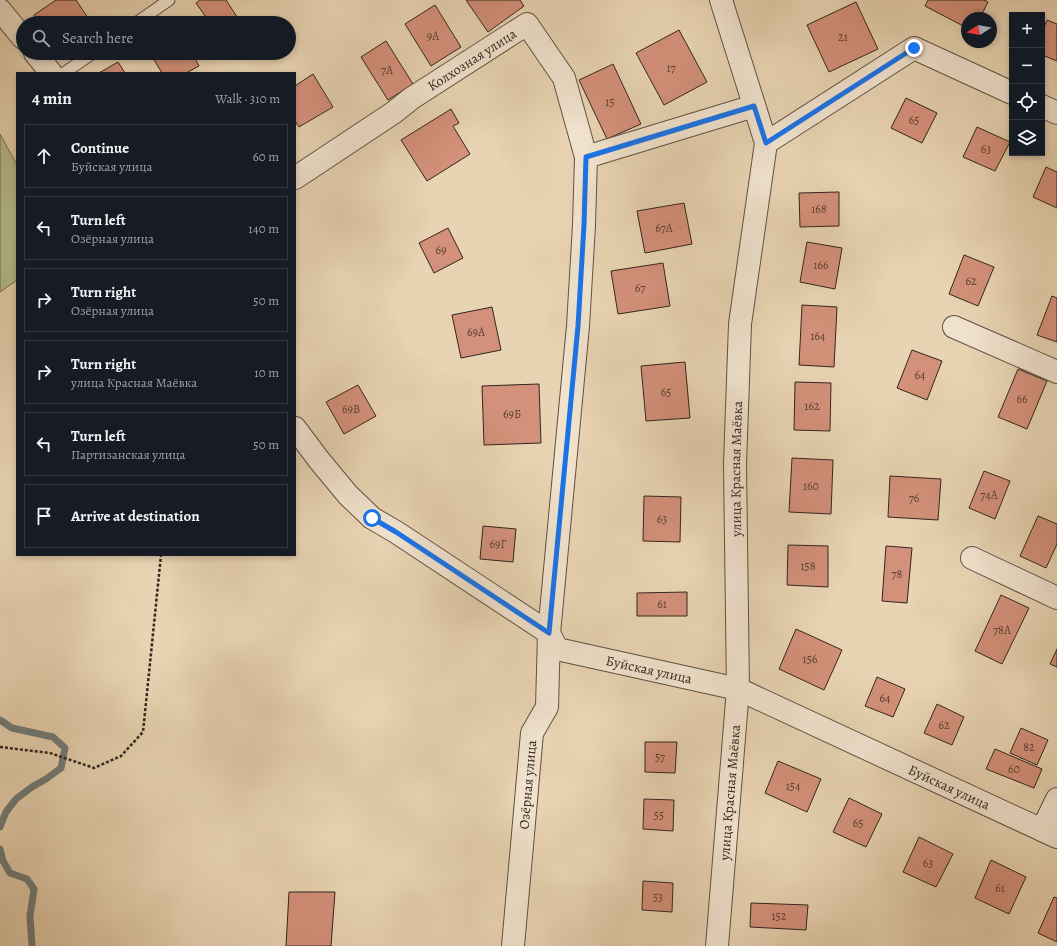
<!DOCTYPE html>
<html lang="en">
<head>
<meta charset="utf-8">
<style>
	body { margin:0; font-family:Alegreya,serif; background:#20242c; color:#f1f3f6 }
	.controls { position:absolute; right:12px; top:12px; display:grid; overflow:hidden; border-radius:0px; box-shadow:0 2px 6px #0003 }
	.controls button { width:36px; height:36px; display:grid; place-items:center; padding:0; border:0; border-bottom:1px solid #363941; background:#171b24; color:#f1f3f6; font:20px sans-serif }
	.compass { position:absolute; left:961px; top:12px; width:36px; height:36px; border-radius:50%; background:#171b24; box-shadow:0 2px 6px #0003; rotate:259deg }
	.stop { position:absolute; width:12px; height:12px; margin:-9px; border:3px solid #1a73e8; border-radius:50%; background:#fff }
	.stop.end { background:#1a73e8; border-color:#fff; box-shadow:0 1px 4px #0008 }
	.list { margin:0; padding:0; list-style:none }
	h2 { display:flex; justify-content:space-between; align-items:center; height:52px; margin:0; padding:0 16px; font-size:17px }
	h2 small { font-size:13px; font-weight:400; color:#9ea1a6 }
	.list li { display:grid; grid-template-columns:26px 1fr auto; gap:12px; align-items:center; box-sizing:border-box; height:64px; margin:0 8px 8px; padding:0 8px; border:1px solid #363941; border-radius:0px }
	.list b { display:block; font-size:15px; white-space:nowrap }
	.list p { margin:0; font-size:13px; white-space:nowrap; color:#9ea1a6 }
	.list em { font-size:13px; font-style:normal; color:#9ea1a6 }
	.icon { flex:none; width:22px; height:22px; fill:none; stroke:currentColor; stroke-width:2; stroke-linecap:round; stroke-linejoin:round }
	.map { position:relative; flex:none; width:1057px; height:946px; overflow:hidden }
	.search { position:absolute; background:#171b24; box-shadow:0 2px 6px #0003; left:16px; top:16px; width:280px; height:44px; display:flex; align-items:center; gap:10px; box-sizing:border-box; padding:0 14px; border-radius:22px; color:#9ea1a6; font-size:15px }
	.panel { position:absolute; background:#171b24; box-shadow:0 2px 6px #0003; left:16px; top:72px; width:280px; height:484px; border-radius:0px }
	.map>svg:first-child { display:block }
	.green { fill:#b6bc8c; stroke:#747156 }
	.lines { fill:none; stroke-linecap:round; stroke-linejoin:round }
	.stream { stroke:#717c7a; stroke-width:7 }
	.building { fill:#d3907a; stroke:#31261f }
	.service-casing { stroke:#5f5144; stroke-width:13 }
	.minor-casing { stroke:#5f5144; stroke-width:24 }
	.path { stroke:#31261f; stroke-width:2.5; stroke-dasharray:3 2; stroke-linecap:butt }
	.service { stroke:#f0e2cd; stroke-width:11 }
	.minor { stroke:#f0e2cd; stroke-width:22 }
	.route { stroke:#1a73e8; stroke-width:5 }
	.labels { text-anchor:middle; stroke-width:4; stroke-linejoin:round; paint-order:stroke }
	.number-label { font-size:12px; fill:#5a4036 }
	.street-label { font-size:14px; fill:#31261f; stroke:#f0e2cd }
</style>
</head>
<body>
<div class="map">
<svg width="1057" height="946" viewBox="0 0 1057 946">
	<rect width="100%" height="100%" fill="#e8d3b2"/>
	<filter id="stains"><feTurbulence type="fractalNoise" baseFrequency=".005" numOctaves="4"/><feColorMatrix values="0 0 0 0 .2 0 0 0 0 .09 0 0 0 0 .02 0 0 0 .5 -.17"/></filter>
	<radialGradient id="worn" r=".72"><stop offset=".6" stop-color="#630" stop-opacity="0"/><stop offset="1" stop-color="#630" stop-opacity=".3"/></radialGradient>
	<path class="green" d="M 0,134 L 17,165 L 17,280 L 0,292 Z"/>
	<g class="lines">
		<path class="stream" d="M 0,720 L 12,728 L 53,737 L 65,748 L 61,768 L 46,779 L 32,787 L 16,799 L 6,812 L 0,827
			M 0,849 L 3,861 L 10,873 L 27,879 L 34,889 L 30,916 L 32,946"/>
	</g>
	<path class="building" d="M 56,0 L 76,0 L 90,21 L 88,23 L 39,23 L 34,15 Z
		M 200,0 L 226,0 L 241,23 L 210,23 L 196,3 Z
		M 466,0 L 520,0 L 524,6 L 488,32 Z
		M 928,0 L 984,0 L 988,2 L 980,18 L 967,18 L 967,28 L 925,6 Z
		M 856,2 L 878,49 L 829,72 L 807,25 Z
		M 435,5 L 461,47 L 431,66 L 405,24 Z
		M 1047,20 L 1057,24 L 1057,61 L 1042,55 L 1042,32 Z
		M 679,30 L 707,82 L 664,105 L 636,53 Z
		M 386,41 L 413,84 L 388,100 L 361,57 Z
		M 150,53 L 192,53 L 199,66 L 186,73 L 162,73 Z
		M 118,62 L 125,73 L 99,73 Z
		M 613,64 L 641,124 L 607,139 L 579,80 Z
		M 313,74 L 333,107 L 299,127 L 295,121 L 295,86 Z
		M 906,98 L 937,113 L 922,143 L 891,128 Z
		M 451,109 L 459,123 L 453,126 L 470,154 L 427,181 L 401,140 Z
		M 977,127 L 1010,142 L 995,171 L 963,157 Z
		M 1046,167 L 1057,172 L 1057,208 L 1033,197 Z
		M 839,192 L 839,226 L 800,227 L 799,193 Z
		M 684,203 L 692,244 L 645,253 L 637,211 Z
		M 448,228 L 463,258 L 434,273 L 419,243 Z
		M 807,242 L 842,248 L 835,289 L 800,282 Z
		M 964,255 L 994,267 L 978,306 L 949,294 Z
		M 663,263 L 670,306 L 618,314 L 611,271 Z
		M 1052,296 L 1057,298 L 1057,342 L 1037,335 Z
		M 802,305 L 837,307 L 834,367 L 799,365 Z
		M 492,307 L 501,350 L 461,358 L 452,315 Z
		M 912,350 L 942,361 L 927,400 L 897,388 Z
		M 685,362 L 690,418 L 646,421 L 641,366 Z
		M 1018,369 L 1047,381 L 1027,429 L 998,417 Z
		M 795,382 L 831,383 L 830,431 L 794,430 Z
		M 539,384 L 541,443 L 484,445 L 482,386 Z
		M 358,385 L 376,416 L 344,434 L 326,402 Z
		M 792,458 L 833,460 L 831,514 L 789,512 Z
		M 984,471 L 1010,481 L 995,519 L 969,508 Z
		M 890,476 L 941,479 L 938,520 L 888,517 Z
		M 644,496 L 681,497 L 680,542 L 643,541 Z
		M 1038,516 L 1057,524 L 1057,544 L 1046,568 L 1020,556 Z
		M 483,526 L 516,529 L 513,562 L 480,559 Z
		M 788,545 L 828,546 L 828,587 L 787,585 Z
		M 886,546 L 912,548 L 907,603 L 882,601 Z
		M 687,592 L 687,616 L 637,616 L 637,593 Z
		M 1001,595 L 1029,608 L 1002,664 L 975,651 Z
		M 796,629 L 842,650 L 824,690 L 779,669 Z
		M 1057,649 L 1057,667 L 1050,664 Z
		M 877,677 L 905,689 L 893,717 L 865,706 Z
		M 937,704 L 964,717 L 952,745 L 924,733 Z
		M 1021,728 L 1048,740 L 1037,765 L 1010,753 Z
		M 645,742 L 677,742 L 675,773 L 645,772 Z
		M 995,749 L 1042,769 L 1034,788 L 986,769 Z
		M 778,761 L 821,779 L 807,812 L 765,793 Z
		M 849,798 L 882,814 L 866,847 L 833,832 Z
		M 644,799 L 674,800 L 673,831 L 643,829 Z
		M 919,837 L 953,854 L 936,887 L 903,872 Z
		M 991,860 L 1026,877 L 1009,914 L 975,898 Z
		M 643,881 L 673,883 L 672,912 L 642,910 Z
		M 289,892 L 335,892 L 331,946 L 286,946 Z
		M 1054,897 L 1057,898 L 1057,942 L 1038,933 Z
		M 751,903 L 808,905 L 806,930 L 750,927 Z"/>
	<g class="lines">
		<g class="service-casing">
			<path id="service" d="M 136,23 L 169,0
				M 64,73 L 93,53"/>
		</g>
		<g class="minor-casing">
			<g id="minor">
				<path d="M 0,10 L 23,38"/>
				<path d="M 35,53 L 51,73"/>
				<path d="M 1042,106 L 1057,113"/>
				<path d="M 766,143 L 914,48 L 1012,93"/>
				<path id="s1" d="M 295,178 L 393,113 L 412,98 L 527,24 L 564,78 L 586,157"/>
				<path d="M 954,327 L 1057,372"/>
				<path id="s2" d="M 295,428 L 319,460 L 348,495 L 372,518 L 396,532 L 549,633 L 557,649 L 738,689 L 1057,837"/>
				<path d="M 972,558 L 1057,598"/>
				<path d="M 1042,830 L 1057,799"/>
				<path id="s3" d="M 513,946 L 532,733 L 547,707 L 549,633 L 578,326 L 584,225 L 586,157 L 754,106"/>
				<path id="s4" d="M 717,946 L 738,689 L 735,464 L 740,324 L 766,143 L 721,0"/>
			</g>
		</g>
		<path class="path" d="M 0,747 L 50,753 L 94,768 L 121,756 L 143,732 L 161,555"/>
		<use href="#service" class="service"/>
		<use href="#minor" class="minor"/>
	</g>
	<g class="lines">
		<path class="route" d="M 372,518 L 396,532 L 549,633 L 578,326 L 584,225 L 586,157 L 754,106 L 766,143 L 914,48"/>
	</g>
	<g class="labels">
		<g class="number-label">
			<text x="433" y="40">9А</text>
			<text x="843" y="41">21</text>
			<text x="671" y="72">17</text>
			<text x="387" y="74">7А</text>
			<text x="610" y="106">15</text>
			<text x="914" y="124">65</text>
			<text x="986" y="153">63</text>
			<text x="819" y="213">168</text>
			<text x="664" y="232">67А</text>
			<text x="441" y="254">69</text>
			<text x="821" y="269">166</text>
			<text x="971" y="285">62</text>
			<text x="640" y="292">67</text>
			<text x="476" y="336">69А</text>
			<text x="818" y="340">164</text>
			<text x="920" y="379">64</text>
			<text x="666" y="396">65</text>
			<text x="1022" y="403">66</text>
			<text x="812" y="410">162</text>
			<text x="351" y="413">69В</text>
			<text x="512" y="418">69Б</text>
			<text x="811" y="490">160</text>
			<text x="989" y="499">74А</text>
			<text x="914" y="502">76</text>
			<text x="662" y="523">63</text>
			<text x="498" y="548">69Г</text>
			<text x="808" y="570">158</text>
			<text x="897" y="578">78</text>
			<text x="662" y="608">61</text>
			<text x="1002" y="634">78А</text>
			<text x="810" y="663">156</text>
			<text x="885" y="702">64</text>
			<text x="944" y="729">62</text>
			<text x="1029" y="751">82</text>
			<text x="660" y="761">57</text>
			<text x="1014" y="773">60</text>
			<text x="793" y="790">154</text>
			<text x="659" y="819">55</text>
			<text x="858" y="827">65</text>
			<text x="928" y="867">63</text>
			<text x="1000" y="892">61</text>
			<text x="658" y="901">53</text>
			<text x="779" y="920">152</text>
		</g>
		<g class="street-label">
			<text dy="5" stroke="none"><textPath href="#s1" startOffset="213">Колхозная улица</textPath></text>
			<text dy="5" stroke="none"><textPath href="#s4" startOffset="478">улица Красная Маёвка</textPath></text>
			<text dy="5" stroke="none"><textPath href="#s2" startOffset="442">Буйская улица</textPath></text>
			<text dy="5" stroke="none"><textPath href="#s3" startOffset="162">Озёрная улица</textPath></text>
			<text dy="5" stroke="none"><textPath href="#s2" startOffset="766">Буйская улица</textPath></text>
			<text dy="5" stroke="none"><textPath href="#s4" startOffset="154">улица Красная Маёвка</textPath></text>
		</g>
	</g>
	<rect width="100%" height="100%" filter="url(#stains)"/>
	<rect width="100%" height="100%" fill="url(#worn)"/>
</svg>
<div class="controls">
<button>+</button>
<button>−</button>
<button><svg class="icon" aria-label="locate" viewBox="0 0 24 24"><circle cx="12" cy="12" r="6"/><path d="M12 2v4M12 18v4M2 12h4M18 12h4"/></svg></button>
<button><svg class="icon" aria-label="layers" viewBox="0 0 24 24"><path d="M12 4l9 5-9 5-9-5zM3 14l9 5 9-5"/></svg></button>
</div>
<svg class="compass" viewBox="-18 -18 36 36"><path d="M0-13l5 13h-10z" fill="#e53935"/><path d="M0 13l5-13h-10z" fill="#9ea1a6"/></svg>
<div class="stop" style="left:372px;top:518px"></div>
<div class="stop end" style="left:914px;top:48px"></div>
<div class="search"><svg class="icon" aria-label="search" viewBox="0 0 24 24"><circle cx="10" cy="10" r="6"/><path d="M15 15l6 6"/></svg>Search here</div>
<section class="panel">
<h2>4 min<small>Walk · 310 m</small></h2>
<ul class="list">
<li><svg class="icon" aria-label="ahead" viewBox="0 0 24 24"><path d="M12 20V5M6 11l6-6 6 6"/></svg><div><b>Continue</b><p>Буйская улица</p></div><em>60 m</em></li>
<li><svg class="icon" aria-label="left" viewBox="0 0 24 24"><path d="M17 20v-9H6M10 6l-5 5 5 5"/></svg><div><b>Turn left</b><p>Озёрная улица</p></div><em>140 m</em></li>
<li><svg class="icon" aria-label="right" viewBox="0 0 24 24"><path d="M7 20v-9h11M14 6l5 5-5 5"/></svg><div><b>Turn right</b><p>Озёрная улица</p></div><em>50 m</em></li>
<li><svg class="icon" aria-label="right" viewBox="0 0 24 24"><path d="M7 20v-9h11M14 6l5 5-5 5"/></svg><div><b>Turn right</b><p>улица Красная Маёвка</p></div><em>10 m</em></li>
<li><svg class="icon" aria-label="left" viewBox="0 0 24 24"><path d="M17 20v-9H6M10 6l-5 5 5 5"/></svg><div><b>Turn left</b><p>Партизанская улица</p></div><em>50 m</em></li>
<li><svg class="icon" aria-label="arrive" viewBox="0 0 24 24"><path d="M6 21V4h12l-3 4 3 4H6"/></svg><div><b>Arrive at destination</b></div></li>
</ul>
</section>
</div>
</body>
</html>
